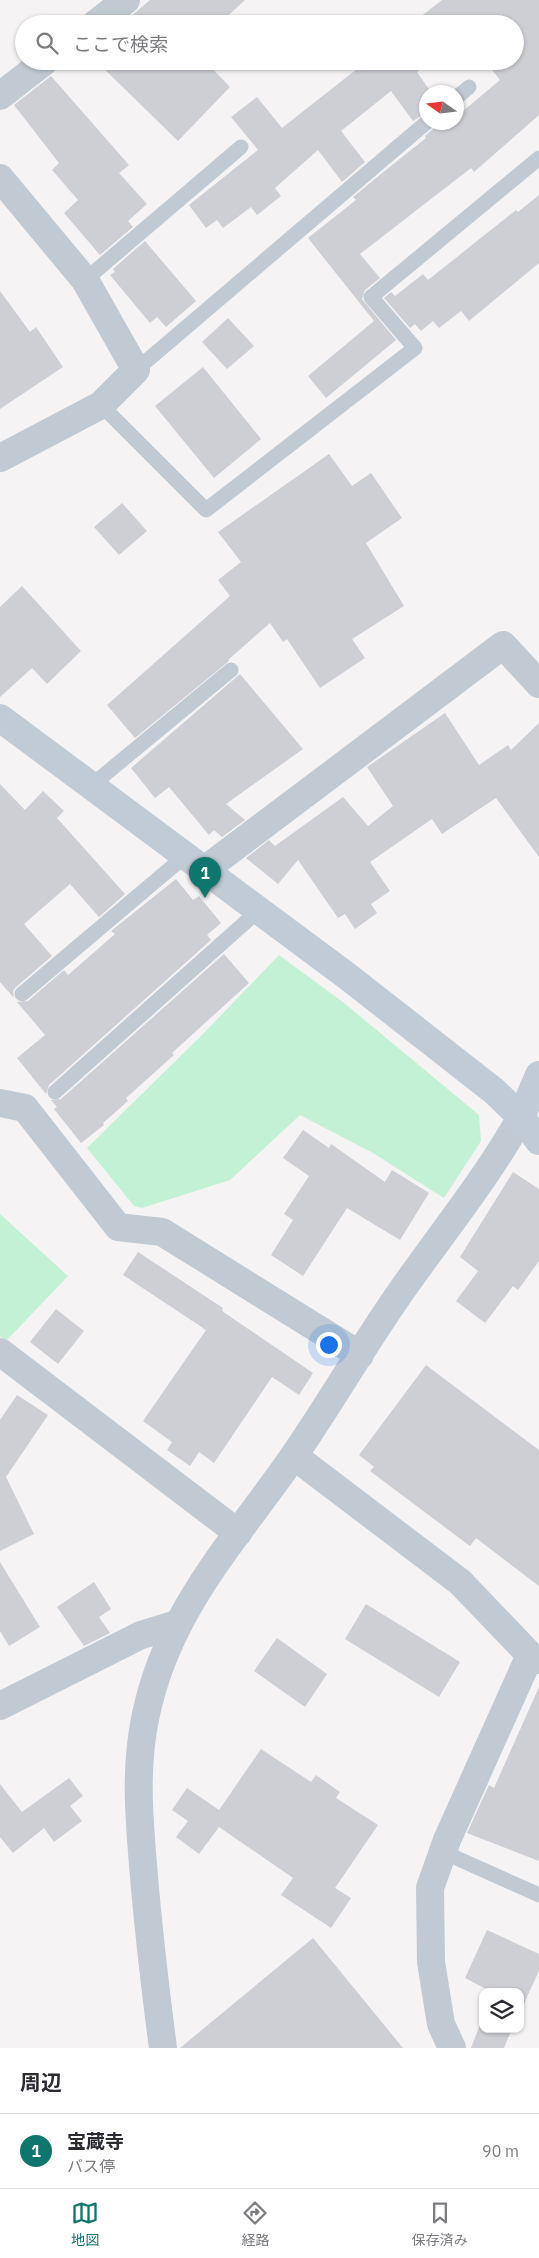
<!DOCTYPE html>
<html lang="ja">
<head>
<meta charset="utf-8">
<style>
	body { margin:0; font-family:"IBM Plex Sans","Noto Sans JP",sans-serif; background:#f2f2f3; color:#2b2b33 }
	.controls { position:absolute; right:15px; bottom:15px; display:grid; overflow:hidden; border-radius:10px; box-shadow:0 1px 4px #0004 }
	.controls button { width:45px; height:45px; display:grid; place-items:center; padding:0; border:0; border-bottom:1px solid #e1e1e2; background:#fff; color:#2b2b33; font:25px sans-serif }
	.compass { position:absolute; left:419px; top:85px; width:45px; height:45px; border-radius:50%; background:#fff; box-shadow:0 1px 4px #0004; rotate:284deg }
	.you { position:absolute; left:328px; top:1344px; width:18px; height:18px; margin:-12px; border:4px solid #fff; border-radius:50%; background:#1a73e8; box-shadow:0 0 0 8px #1a73e833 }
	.badge { display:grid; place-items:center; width:32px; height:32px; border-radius:50%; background:#0f766e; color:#fff; font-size:16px; font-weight:700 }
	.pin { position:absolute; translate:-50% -41px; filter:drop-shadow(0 1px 2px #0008) }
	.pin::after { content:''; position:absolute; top:26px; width:18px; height:15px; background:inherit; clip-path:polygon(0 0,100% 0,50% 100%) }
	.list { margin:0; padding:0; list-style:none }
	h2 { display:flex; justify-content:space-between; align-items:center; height:65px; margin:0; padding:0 20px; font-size:21px }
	h2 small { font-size:16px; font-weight:400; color:#7c7c81 }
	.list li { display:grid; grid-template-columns:32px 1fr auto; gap:15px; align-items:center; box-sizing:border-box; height:75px; padding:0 20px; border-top:1px solid #e1e1e2 }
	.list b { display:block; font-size:19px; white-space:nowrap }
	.list p { margin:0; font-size:16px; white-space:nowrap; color:#7c7c81 }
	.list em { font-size:16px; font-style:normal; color:#7c7c81 }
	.icon { flex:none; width:28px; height:28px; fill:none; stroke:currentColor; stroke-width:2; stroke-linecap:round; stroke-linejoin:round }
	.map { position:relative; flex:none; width:539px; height:2048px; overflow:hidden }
	.search { position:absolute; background:#fff; box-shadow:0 1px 4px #0004; left:15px; right:15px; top:15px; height:55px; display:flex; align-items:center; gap:12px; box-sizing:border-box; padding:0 18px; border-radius:28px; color:#7c7c81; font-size:19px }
	.sheet { height:140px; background:#fff }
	nav { display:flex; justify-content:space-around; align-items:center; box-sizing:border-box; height:70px; border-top:1px solid #e1e1e2; background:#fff; font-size:14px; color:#7c7c81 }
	nav a { display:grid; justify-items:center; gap:2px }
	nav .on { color:#0f766e }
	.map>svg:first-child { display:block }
	.green { fill:#c3f1d5 }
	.building { fill:#cdcfd5 }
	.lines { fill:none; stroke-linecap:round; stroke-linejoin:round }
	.lane { stroke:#c1cad2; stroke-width:15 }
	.street { stroke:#c1cad2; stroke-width:28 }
	.secondary { stroke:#c1cbd6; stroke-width:28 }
</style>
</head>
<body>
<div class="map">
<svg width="539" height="2048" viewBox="0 0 539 2048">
	<rect width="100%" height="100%" fill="#f5f3f3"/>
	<path class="green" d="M 279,955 L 344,1003 L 479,1115 L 481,1141 L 444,1198 L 373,1153 L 300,1115 L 230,1180 L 142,1208 L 134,1206 L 87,1148 L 203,1034 Z
		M 0,1214 L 68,1276 L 6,1341 L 0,1336 Z"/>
	<path class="building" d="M 150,0 L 245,0 L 219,24 L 122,24 Z
		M 442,0 L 539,0 L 539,115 L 474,172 L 471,168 L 360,254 L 380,278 L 365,290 L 362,299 L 396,340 L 326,398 L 308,376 L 374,321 L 308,238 L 356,200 L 353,197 L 376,178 L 426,138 L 425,136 L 433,129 L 436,122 L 456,122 L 456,117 L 500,80 L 485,61 L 515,61 L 515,24 L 411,24 Z
		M 96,61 L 205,61 L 230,87 L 178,141 Z
		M 367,61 L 431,61 L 417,72 L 431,92 L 426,92 L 426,113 L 413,121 L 391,91 L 341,131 L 365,162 L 342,182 L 318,150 L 275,188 L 281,196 L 257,215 L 251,207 L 223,228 L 217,220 L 206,228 L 189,205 L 258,150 L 231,117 L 257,97 L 282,128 Z
		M 51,76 L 129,165 L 119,173 L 147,204 L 128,221 L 133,227 L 100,255 L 64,213 L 78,200 L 52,170 L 59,163 L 14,105 Z
		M 539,195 L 539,263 L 469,321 L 461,311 L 439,328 L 433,321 L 421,331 L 415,324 L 410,328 L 384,298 L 391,292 L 395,296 L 423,274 L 428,280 L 516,210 L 518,212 Z
		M 145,241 L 196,301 L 166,327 L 157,317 L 150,323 L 110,275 L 115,272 L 113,269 Z
		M 0,291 L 30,332 L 36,327 L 63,367 L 0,409 Z
		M 228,318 L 254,346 L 227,369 L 202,342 Z
		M 203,367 L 261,439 L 214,478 L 155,406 Z
		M 329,454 L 352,486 L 371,473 L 402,518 L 366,543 L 404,606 L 352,639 L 365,658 L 320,688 L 287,639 L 283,642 L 270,623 L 228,660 L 229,661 L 135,738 L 107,705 L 230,596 L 218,580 L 241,562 L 218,532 Z
		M 122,503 L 147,531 L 119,555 L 94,527 Z
		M 22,586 L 81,651 L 47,684 L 32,668 L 0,697 L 0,607 Z
		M 240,674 L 303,749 L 226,804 L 245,820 L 222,837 L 214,830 L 209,835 L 169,787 L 155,798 L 131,768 Z
		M 445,713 L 479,765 L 508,745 L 511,750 L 539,723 L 539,857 L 496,798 L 442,834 L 432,819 L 370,862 L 390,891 L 371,904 L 377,913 L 355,929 L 345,914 L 338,918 L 298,860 L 278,884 L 246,858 L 269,840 L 275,846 L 343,797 L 368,826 L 393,806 L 367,767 Z
		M 0,784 L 25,810 L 43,791 L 64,811 L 57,818 L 125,894 L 99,917 L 70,884 L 24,924 L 52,956 L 16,987 L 13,991 L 14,998 L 0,982 Z
		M 176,879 L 193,900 L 199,896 L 221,923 L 207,935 L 211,940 L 49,1085 L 46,1094 L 17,1058 L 45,1035 L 17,1002 L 28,1001 L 64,970 L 68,975 L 115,934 L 111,931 Z
		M 224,954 L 249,983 L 172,1053 L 174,1055 L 126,1098 L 128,1101 L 103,1123 L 104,1125 L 81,1143 L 54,1109 L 57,1107 L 51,1100 L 61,1099 Z
		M 303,1130 L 329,1148 L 331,1144 L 385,1182 L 392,1170 L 429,1193 L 400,1240 L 347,1208 L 303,1276 L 271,1255 L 293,1220 L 284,1214 L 309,1176 L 283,1158 Z
		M 513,1172 L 539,1189 L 539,1261 L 518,1290 L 513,1286 L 485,1323 L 456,1301 L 478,1271 L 460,1257 Z
		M 138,1252 L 223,1308 L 222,1311 L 313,1373 L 299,1395 L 272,1377 L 214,1463 L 199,1452 L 190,1466 L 167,1450 L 172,1442 L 143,1421 L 206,1330 L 123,1275 Z
		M 56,1309 L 84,1331 L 58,1364 L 30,1342 Z
		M 426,1365 L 539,1450 L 539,1586 L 476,1538 L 470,1546 L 370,1471 L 374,1467 L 359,1455 Z
		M 17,1395 L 48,1415 L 6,1477 L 34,1534 L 0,1551 L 0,1420 Z
		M 0,1562 L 40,1627 L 9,1646 L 0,1631 Z
		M 94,1582 L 111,1609 L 99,1617 L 110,1633 L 84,1646 L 57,1607 Z
		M 366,1604 L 460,1662 L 439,1697 L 345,1639 Z
		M 277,1638 L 327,1674 L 305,1707 L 254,1671 Z
		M 539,1687 L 539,1861 L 467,1833 L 489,1785 L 494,1788 Z
		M 261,1749 L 311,1782 L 316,1775 L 340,1792 L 336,1798 L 378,1825 L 335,1888 L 351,1898 L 331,1928 L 281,1895 L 293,1878 L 219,1827 L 199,1854 L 176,1837 L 188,1821 L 172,1810 L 187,1788 L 219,1810 Z
		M 69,1778 L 83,1796 L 70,1806 L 82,1821 L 54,1842 L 44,1828 L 13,1853 L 0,1837 L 0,1784 L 22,1812 Z
		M 487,1930 L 539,1954 L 539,1971 L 520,2012 L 520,1992 L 492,1992 L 465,1978 Z
		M 313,1938 L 403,2048 L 180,2048 Z
		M 483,2017 L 483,2029 L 512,2029 L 504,2048 L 471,2048 Z"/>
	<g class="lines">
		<path class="lane" d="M 456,98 L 469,87
			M 85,280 L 241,147
			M 136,370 L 427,122
			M 101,405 L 206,510 L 415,348 L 371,297 L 539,158
			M 92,785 L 231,670
			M 22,994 L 185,856
			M 55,1092 L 258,911
			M 443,1852 L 539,1895"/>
		<path class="street" d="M 95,24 L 126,0
			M 0,96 L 45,61
			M 0,178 L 85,280 L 136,370 L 101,405 L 0,458
			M 203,871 L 503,645 L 539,684
			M 0,1103 L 25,1108 L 118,1227 L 162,1232 L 360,1355
			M 0,1352 L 238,1533
			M 294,1456 L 460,1582 L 530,1655 L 539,1660
			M 0,1706 L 141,1635 L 177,1624
			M 163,2048 C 155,1987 148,1926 143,1865 C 139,1816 135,1768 145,1719 C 166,1612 233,1543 293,1457 C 331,1402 364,1344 402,1290 C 442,1233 487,1178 521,1117
			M 452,2048 L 441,2024 L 431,1962 L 430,1888 L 447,1840 L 530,1655"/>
		<path class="secondary" d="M 0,718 L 347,976 L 494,1091 L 521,1117 L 539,1141
			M 521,1117 L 539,1075"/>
	</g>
</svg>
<div class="controls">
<button><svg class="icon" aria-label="layers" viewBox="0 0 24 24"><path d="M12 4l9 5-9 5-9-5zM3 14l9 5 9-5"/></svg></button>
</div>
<svg class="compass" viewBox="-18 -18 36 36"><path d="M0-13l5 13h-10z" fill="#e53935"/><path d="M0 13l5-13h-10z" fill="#7c7c81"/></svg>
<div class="you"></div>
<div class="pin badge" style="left:205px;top:898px">1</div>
<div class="search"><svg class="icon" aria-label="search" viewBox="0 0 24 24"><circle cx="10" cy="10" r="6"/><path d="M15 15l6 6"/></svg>ここで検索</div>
</div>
<section class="sheet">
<h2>周辺<small></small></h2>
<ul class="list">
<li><span class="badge">1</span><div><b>宝蔵寺</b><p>バス停</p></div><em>90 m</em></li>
</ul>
</section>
<nav>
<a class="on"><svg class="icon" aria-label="map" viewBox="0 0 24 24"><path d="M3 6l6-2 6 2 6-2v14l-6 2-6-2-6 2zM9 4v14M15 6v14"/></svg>地図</a>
<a><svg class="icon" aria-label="directions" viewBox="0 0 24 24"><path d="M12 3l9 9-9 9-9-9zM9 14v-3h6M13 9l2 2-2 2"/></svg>経路</a>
<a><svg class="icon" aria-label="saved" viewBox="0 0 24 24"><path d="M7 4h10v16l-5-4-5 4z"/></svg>保存済み</a>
</nav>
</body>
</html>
